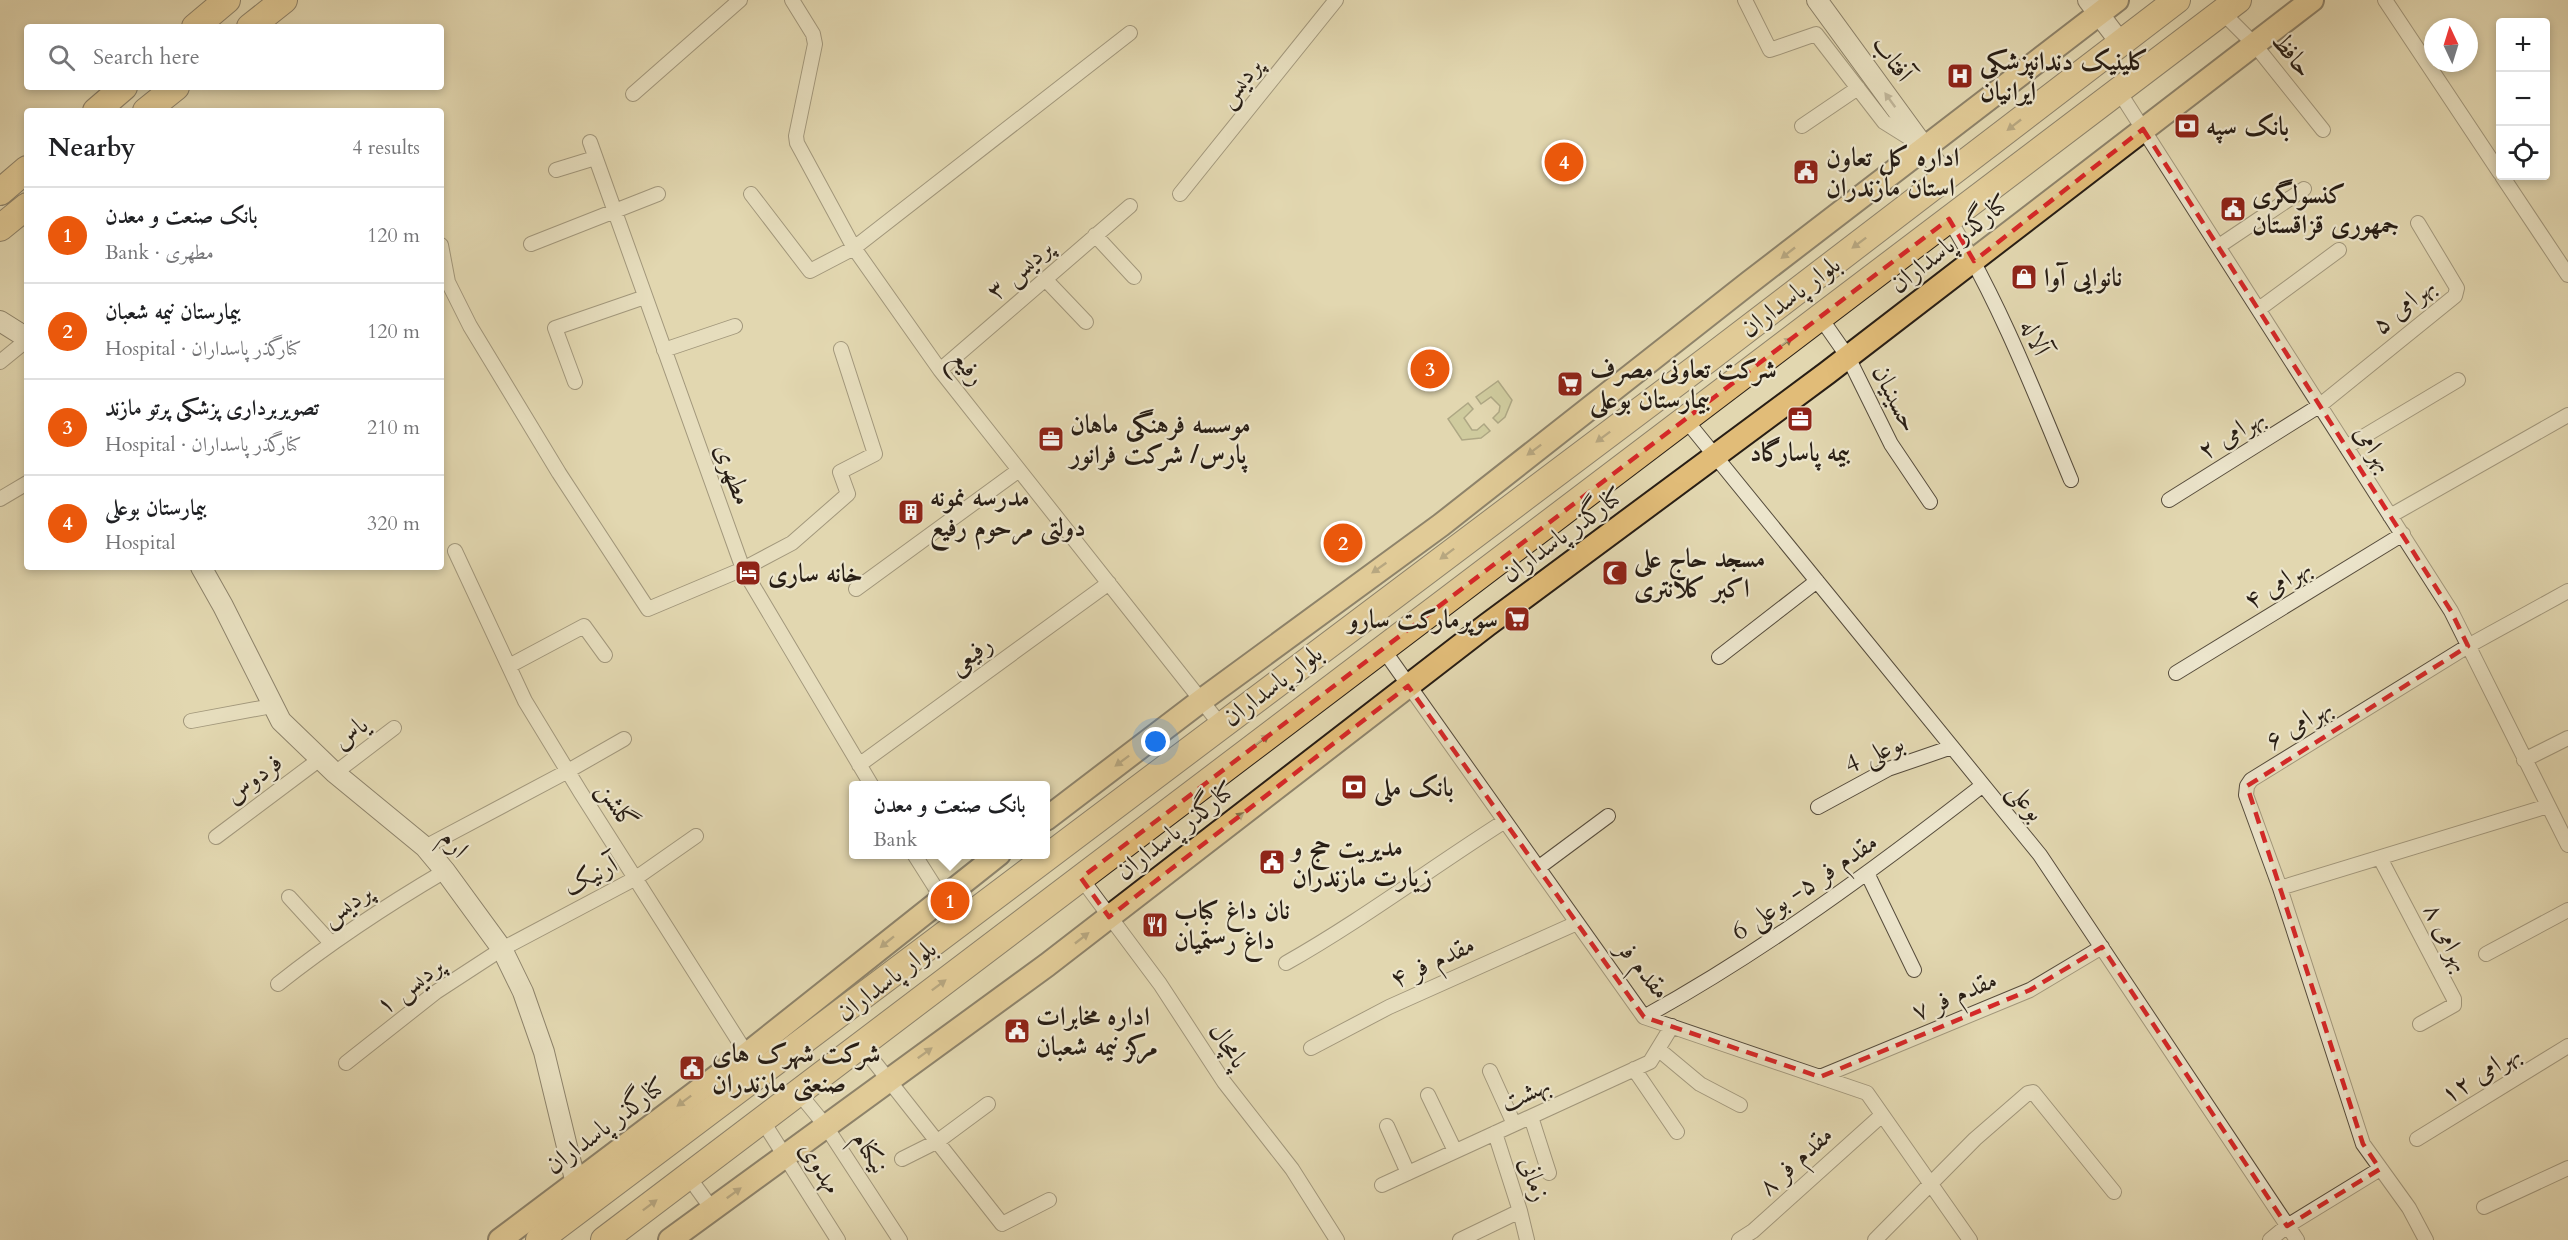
<!DOCTYPE html>
<html lang="en">
<head>
<meta charset="utf-8">
<style>
	body { margin:0; font-family:Cardo,Amiri,serif; background:#f2f2f2; color:#202124 }
	.controls { position:absolute; right:18px; top:18px; display:grid; overflow:hidden; border-radius:6px; box-shadow:0 3px 9px #0003 }
	.controls button { width:54px; height:54px; display:grid; place-items:center; padding:0; border:0; border-bottom:2px solid #e0e0e0; background:#fff; color:#202124; font:30px sans-serif }
	.compass { position:absolute; left:2424px; top:18px; width:54px; height:54px; border-radius:50%; background:#fff; box-shadow:0 3px 9px #0003; rotate:356deg }
	.you { position:absolute; left:1156px; top:742px; width:21px; height:21px; margin:-15px; border:4px solid #fff; border-radius:50%; background:#1a73e8; box-shadow:0 0 0 9px #1a73e833 }
	.badge { display:grid; place-items:center; width:39px; height:39px; border-radius:50%; background:#ea580c; color:#fff; font-size:20px; font-weight:700 }
	.pin { position:absolute; translate:-50% -50%; border:3px solid #fff; box-shadow:0 2px 6px #0006 }
	.popup { position:absolute; left:849px; top:781px; width:201px; height:78px; box-sizing:border-box; display:grid; place-content:center; border-radius:6px; background:#fff; filter:drop-shadow(0 2px 4px #0005); font-size:20px; white-space:nowrap; color:#757577 }
	.popup b { font-size:22px; color:#202124 }
	.popup::after { content:''; position:absolute; left:50%; top:100%; margin-left:-12px; border:12px solid transparent; border-top-color:#fff }
	.list { margin:0; padding:0; list-style:none }
	h2 { display:flex; justify-content:space-between; align-items:center; height:78px; margin:0; padding:0 24px; font-size:26px }
	h2 small { font-size:20px; font-weight:400; color:#757577 }
	.list li { display:grid; grid-template-columns:39px 1fr auto; gap:18px; align-items:center; box-sizing:border-box; height:96px; padding:0 24px; border-top:2px solid #e0e0e0 }
	.list b { display:block; font-size:22px; white-space:nowrap }
	.list p { margin:0; font-size:20px; white-space:nowrap; color:#757577 }
	.list em { font-size:20px; font-style:normal; color:#757577 }
	.icon { flex:none; width:33px; height:33px; fill:none; stroke:currentColor; stroke-width:2; stroke-linecap:round; stroke-linejoin:round }
	.map { position:relative; flex:none; width:2568px; height:1240px; overflow:hidden }
	.search { position:absolute; background:#fff; box-shadow:0 3px 9px #0003; left:24px; top:24px; width:420px; height:66px; display:flex; align-items:center; gap:15px; box-sizing:border-box; padding:0 21px; border-radius:6px; color:#757577; font-size:22px }
	.panel { position:absolute; background:#fff; box-shadow:0 3px 9px #0003; left:24px; top:108px; width:420px; height:462px; border-radius:6px }
	.map>svg:first-child { display:block }
	.green { fill:#b9bd87; stroke:#706e4e; stroke-width:1.5 }
	.lines { fill:none; stroke-linecap:round; stroke-linejoin:round }
	.street-casing { stroke:#564c3c; stroke-width:16 }
	.secondary-casing { stroke:#281e15; stroke-width:22 }
	.primary-casing { stroke:#281e15; stroke-width:26 }
	.highway-casing { stroke:#281e15; stroke-width:28 }
	.street { stroke:#ece5cc; stroke-width:14 }
	.secondary { stroke:#ece5cc; stroke-width:20 }
	.primary { stroke:#e1bc78; stroke-width:22 }
	.highway { stroke:#e1bc78; stroke-width:26 }
	.oneway { fill:#948b7a }
	.oneway2 { fill:#846d46 }
	.marked { fill:none; stroke:#d62828; stroke-width:4.5; stroke-dasharray:12 8; stroke-linejoin:round }
	.labels { text-anchor:middle; stroke-width:4.5; stroke-linejoin:round; paint-order:stroke }
	.street-label { font-size:26px; fill:#281e15; stroke:#ece5cc }
	.poi-label { font-size:26px; font-weight:bold; fill:#281e15; stroke:#ece5cc; text-anchor:start }
</style>
</head>
<body>
<div class="map">
<svg width="2568" height="1240" viewBox="0 0 2568 1240">
	<rect width="100%" height="100%" fill="#e2d7b0"/>
	<filter id="stains"><feTurbulence type="fractalNoise" baseFrequency=".00333" numOctaves="4"/><feColorMatrix values="0 0 0 0 .2 0 0 0 0 .09 0 0 0 0 .02 0 0 0 .5 -.17"/></filter>
	<radialGradient id="worn" r=".72"><stop offset=".6" stop-color="#630" stop-opacity="0"/><stop offset="1" stop-color="#630" stop-opacity=".3"/></radialGradient>
	<path class="green" d="M 1498,381 L 1512,400 L 1505,417 L 1498,423 L 1493,418 L 1499,412 L 1500,406 L 1491,397 L 1481,404 L 1476,397 Z
		M 1468,403 L 1473,409 L 1464,418 L 1472,430 L 1477,430 L 1484,424 L 1490,431 L 1481,438 L 1462,440 L 1448,419 Z"/>
	<g class="lines">
		<g class="street-casing">
			<path id="street" d="M 792,0 L 813,34 L 815,44 L 796,136 L 797,143 L 854,248 L 940,370 L 1220,724
				M 1745,0 L 1770,50 L 1816,34 L 1884,122 L 1916,142
				M 2385,0 L 2500,173
				M 2222,12 L 2255,45 L 2323,130
				M 2118,90 L 2451,611 L 2568,845
				M 633,94 L 740,0
				M 1802,126 L 1858,88
				M 590,142 L 743,569 L 872,786
				M 556,170 L 595,158
				M 2502,176 L 2568,275
				M 751,194 L 810,271 L 854,248 L 1130,33
				M 1180,194 L 1336,0
				M 1949,219 C 1999,301 2034,391 2071,480
				M 1095,235 L 1134,277
				M 531,244 L 658,194
				M 441,245 L 448,282 L 470,326 L 559,473 L 648,609 L 743,569 L 792,543 L 848,494 L 840,472 L 875,454 L 841,349
				M 2219,246 L 2304,189
				M 1045,279 L 1086,322
				M 2259,309 L 2339,250
				M 1820,317 L 1848,357 L 1891,444 L 1930,502
				M 664,350 L 735,326
				M 0,362 L 27,340
				M 940,370 L 1130,206
				M 575,382 L 555,328 L 645,297
				M 1685,419 L 2040,855 L 2297,1240
				M 2346,447 L 2458,380
				M 0,499 L 27,483
				M 2169,500 L 2319,406 L 2455,296 L 2457,288 L 2418,223
				M 2390,516 L 2568,415
				M 455,551 L 525,701 L 581,793 L 750,1059
				M 856,589 L 1019,470
				M 1383,649 L 1644,1017 L 1867,1093 L 1970,1240
				M 1719,657 L 1817,581
				M 509,666 L 584,626 L 605,655
				M 2176,673 L 2403,534
				M 191,721 L 272,706
				M 2524,760 L 2568,738
				M 859,765 L 1109,583
				M 335,773 L 394,728
				M 1818,807 L 1888,769 L 1952,747
				M 216,837 L 320,759
				M 425,847 L 568,771 L 624,739
				M 914,854 L 959,925
				M 2380,858 L 2454,999 L 2454,1005 L 2420,1024
				M 1538,868 L 1608,816
				M 1867,873 L 1914,970
				M 1081,878 L 1160,984 L 1224,1082 L 1292,1169 L 1337,1240
				M 2280,888 L 2548,806
				M 289,897 L 331,943
				M 2486,954 L 2568,910
				M 1286,963 C 1362,920 1431,868 1505,821
				M 278,984 C 331,942 387,905 445,871
				M 1644,1017 C 1764,951 1875,869 1983,785
				M 861,1045 L 1002,1224 L 1049,1200
				M 1311,1048 L 1389,1007 L 1577,923
				M 1658,1049 L 1700,1084 L 1740,1105
				M 346,1063 L 436,992 L 502,949 L 636,878 L 696,836
				M 1634,1069 L 1677,1132
				M 1490,1071 L 1514,1124
				M 1820,1077 L 2030,990 L 2102,947
				M 798,1092 L 825,1125 L 900,1240
				M 1428,1095 L 1455,1151
				M 1531,1117 L 1549,1173
				M 762,1120 L 838,1240
				M 1387,1126 L 1408,1173
				M 1495,1133 L 1520,1211 L 1527,1240
				M 2417,1139 L 2568,1046
				M 902,1159 L 938,1141 L 988,1104
				M 688,1176 L 712,1209
				M 1382,1185 L 1650,1062 L 1672,1026
				M 2484,1207 L 2568,1168
				M 1460,1240 L 1520,1211
				M 1739,1240 L 1753,1231 L 1882,1115
				M 1875,1240 L 1975,1139 L 2028,1093 L 2033,1092 L 2114,1192
				M 2270,1240 L 2287,1226 L 2380,1169
				M 2426,1240 L 2409,1208 L 2363,1144 L 2280,888 L 2246,795 L 2247,786 L 2251,780 L 2468,646 L 2568,591"/>
		</g>
		<g class="secondary-casing">
			<path id="secondary" d="M 1817,0 L 1946,177
				M 2088,0 L 2120,42
				M 0,321 L 27,338
				M 201,567 L 223,606 L 281,721 L 335,773 L 425,847 L 445,871 L 502,949 L 523,992 L 544,1052 L 579,1196"/>
		</g>
		<g class="primary-casing">
			<path id="primary" d="M 1046,819 L 1202,700 L 1441,525 L 1750,282 L 2117,0
				M 500,1240 L 747,1054 L 999,854
				M 670,1240 L 1047,965 L 1487,625 L 1827,373 L 2312,0"/>
		</g>
		<g class="highway-casing">
			<path id="highway" d="M 195,27 L 227,0
				M 250,27 L 284,0
				M 96,111 L 124,87
				M 146,111 L 176,87
				M 0,192 L 27,169
				M 0,228 L 27,206
				M 539,1240 L 1707,360 L 2177,0
				M 604,1240 L 2238,0"/>
		</g>
		<use href="#street" class="street"/>
		<use href="#secondary" class="secondary"/>
		<use href="#primary" class="primary"/>
		<use href="#highway" class="highway"/>
	</g>
	<defs><path id="oneway-solid" d="M-6-.8H1V-3.2L6.5 0L1 3.2V.8H-6Z" transform="scale(1.5)"/></defs>
	<use class="oneway" href="#oneway-solid" transform="translate(1890 100) rotate(-126)"/>
	<g class="oneway2">
		<use href="#oneway-solid" transform="translate(2014 125) rotate(142)"/>
		<use href="#oneway-solid" transform="translate(1859 243) rotate(143)"/>
		<use href="#oneway-solid" transform="translate(1788 253) rotate(142)"/>
		<use href="#oneway-solid" transform="translate(1785 343) rotate(-37)"/>
		<use href="#oneway-solid" transform="translate(1603 437) rotate(143)"/>
		<use href="#oneway-solid" transform="translate(1534 450) rotate(143)"/>
		<use href="#oneway-solid" transform="translate(1447 554) rotate(143)"/>
		<use href="#oneway-solid" transform="translate(1379 568) rotate(145)"/>
		<use href="#oneway-solid" transform="translate(1262 740) rotate(-37)"/>
		<use href="#oneway-solid" transform="translate(1122 761) rotate(143)"/>
		<use href="#oneway-solid" transform="translate(1237 818) rotate(-38)"/>
		<use href="#oneway-solid" transform="translate(1082 938) rotate(-38)"/>
		<use href="#oneway-solid" transform="translate(887 942) rotate(141)"/>
		<use href="#oneway-solid" transform="translate(939 985) rotate(-37)"/>
		<use href="#oneway-solid" transform="translate(925 1053) rotate(-36)"/>
		<use href="#oneway-solid" transform="translate(684 1101) rotate(143)"/>
		<use href="#oneway-solid" transform="translate(734 1193) rotate(-36)"/>
		<use href="#oneway-solid" transform="translate(650 1205) rotate(-37)"/>
	</g>
	<path d="M0 0H2568V1240H0ZM 2143,129 L 2451,611 L 2468,646 L 2247,786 L 2363,1144 L 2380,1169 L 2287,1226 L 2102,947 L 2030,990 L 1820,1077 L 1644,1017 L 1408,686 L 1109,917 L 1081,878 L 1949,219 L 1974,261 Z" fill="#e2d7b0" fill-opacity=".55" fill-rule="evenodd"/>
	<path class="marked" d="M 2143,129 L 2451,611 L 2468,646 L 2247,786 L 2363,1144 L 2380,1169 L 2287,1226 L 2102,947 L 2030,990 L 1820,1077 L 1644,1017 L 1408,686 L 1109,917 L 1081,878 L 1949,219 L 1974,261 Z"/>
	<defs>
		<g id="hospital-square" transform="scale(1.35)"><rect x="-9" y="-9" width="18" height="18" rx="4" fill="#8f2418" stroke="#ece5cc"/><path d="M-5-5h3v3.5h4V-5h3V5h-3V1.5h-4V5h-3Z" fill="#fff"/></g>
		<g id="bank-square" transform="scale(1.35)"><rect x="-9" y="-9" width="18" height="18" rx="4" fill="#8f2418" stroke="#ece5cc"/><path d="M-6-4H6V4H-6ZM0-2.3a2.3 2.3 0 1 0 0 4.6a2.3 2.3 0 1 0 0-4.6Z" fill="#fff"/></g>
		<g id="civic-square" transform="scale(1.35)"><rect x="-9" y="-9" width="18" height="18" rx="4" fill="#8f2418" stroke="#ece5cc"/><path d="M-.6-6.5H3V-4.5H.6V-3L4-1V1h2V6H-6V1h2V-1L-.6-3ZM-1.2 2.5V6h2.4V2.5Z" fill="#fff"/></g>
		<g id="shop-square" transform="scale(1.35)"><rect x="-9" y="-9" width="18" height="18" rx="4" fill="#8f2418" stroke="#ece5cc"/><path d="M-5-2.5h2.3a2.7 3.5 0 0 1 5.4 0H5L5.5 6h-11ZM-1.5-2.5h3a1.5 2.3 0 0 0-3 0Z" fill="#fff"/></g>
		<g id="supermarket-square" transform="scale(1.35)"><rect x="-9" y="-9" width="18" height="18" rx="4" fill="#8f2418" stroke="#ece5cc"/><path d="M-6-5.5h2.5l.6 2H6L4.5 2H-2.5L-4.4-4H-6ZM-1.5 3.2a1.3 1.3 0 1 0 .1 0ZM3 3.2a1.3 1.3 0 1 0 .1 0Z" fill="#fff"/></g>
		<g id="office-square" transform="scale(1.35)"><rect x="-9" y="-9" width="18" height="18" rx="4" fill="#8f2418" stroke="#ece5cc"/><path d="M-6-3h4V-5.5h4V-3h4V5H-6ZM-1-4.5V-3h2v-1.5ZM-6 0V1H6V0Z" fill="#fff"/></g>
		<g id="building-square" transform="scale(1.35)"><rect x="-9" y="-9" width="18" height="18" rx="4" fill="#8f2418" stroke="#ece5cc"/><path d="M-4-6H4V6H1V3H-1V6H-4ZM-2.5-4.3h1.7v1.8h-1.7ZM.8-4.3h1.7v1.8H.8ZM-2.5-1h1.7V.8h-1.7ZM.8-1h1.7V.8H.8Z" fill="#fff"/></g>
		<g id="hotel-square" transform="scale(1.35)"><rect x="-9" y="-9" width="18" height="18" rx="4" fill="#8f2418" stroke="#ece5cc"/><path d="M-6-4.5h1.5V1H6V5H4.5V3h-9V5H-6ZM-4 0a1.8 1.8 0 1 1 3.6 0ZM.5 0V-2.5h3Q6-2.5 6 0Z" fill="#fff"/></g>
		<g id="mosque-square" transform="scale(1.35)"><rect x="-9" y="-9" width="18" height="18" rx="4" fill="#8f2418" stroke="#ece5cc"/><path d="M3.5-4.9A6 6 0 1 0 3.5 4.9A5 5 0 1 1 3.5-4.9Z" fill="#fff"/></g>
		<g id="restaurant-square" transform="scale(1.35)"><rect x="-9" y="-9" width="18" height="18" rx="4" fill="#8f2418" stroke="#ece5cc"/><path d="M-5-6h1v4h1v-4h1v4h1v-4h1v5L-1.5 .5V6h-2V.5L-5-1ZM5-6V6H3V1.5H1.5Q1.5-4 5-6Z" fill="#fff"/></g>
	</defs>
	<g fill-rule="evenodd">
		<use href="#hospital-square" x="1960" y="76"/>
		<use href="#bank-square" x="2187" y="126"/>
		<use href="#civic-square" x="1806" y="172"/>
		<use href="#civic-square" x="2233" y="209"/>
		<use href="#shop-square" x="2024" y="277"/>
		<use href="#supermarket-square" x="1570" y="384"/>
		<use href="#office-square" x="1800" y="419"/>
		<use href="#office-square" x="1051" y="439"/>
		<use href="#building-square" x="911" y="512"/>
		<use href="#hotel-square" x="748" y="573"/>
		<use href="#mosque-square" x="1615" y="573"/>
		<use href="#supermarket-square" x="1517" y="619"/>
		<use href="#bank-square" x="1354" y="787"/>
		<use href="#civic-square" x="1272" y="862"/>
		<use href="#restaurant-square" x="1155" y="925"/>
		<use href="#civic-square" x="1017" y="1031"/>
		<use href="#civic-square" x="692" y="1068"/>
	</g>
	<g class="labels">
		<g class="street-label">
			<text transform="translate(2293 54) rotate(51)" y="9">حافظ</text>
			<text transform="translate(1893 58) rotate(54)" y="9">آفتاب</text>
			<text transform="translate(1239 82) rotate(-51)" y="9">پردیس</text>
			<text transform="translate(1949 243) rotate(-38)" y="9">کنارگذر پاسداران</text>
			<text transform="translate(1019 269) rotate(-41)" y="9">پردیس ۳</text>
			<text transform="translate(1790 296) rotate(-37)" y="9">بلوار پاسداران</text>
			<text transform="translate(2403 305) rotate(-40)" y="9">بهرامی ۵</text>
			<text transform="translate(2036 337) rotate(65)" y="9">آلاله</text>
			<text transform="translate(969 367) rotate(52)" y="9">رفیع</text>
			<text transform="translate(1896 398) rotate(63)" y="9">حسینیان</text>
			<text transform="translate(2231 433) rotate(-32)" y="9">بهرامی ۲</text>
			<text transform="translate(2375 448) rotate(57)" y="9">بهرامی</text>
			<text transform="translate(734 474) rotate(70)" y="9">مطهری</text>
			<text transform="translate(1562 534) rotate(-36)" y="9">کنارگذر پاسداران</text>
			<text transform="translate(2277 583) rotate(-32)" y="9">بهرامی ۴</text>
			<text transform="translate(970 654) rotate(-36)" y="9">رفیعی</text>
			<text transform="translate(1272 685) rotate(-37)" y="9">بلوار پاسداران</text>
			<text transform="translate(2298 723) rotate(-32)" y="9">بهرامی ۶</text>
			<text transform="translate(350 732) rotate(-37)" y="9">یاس</text>
			<text transform="translate(1874 753) rotate(-24)" y="9">بوعلی 4</text>
			<text transform="translate(253 778) rotate(-37)" y="9">فردوس</text>
			<text transform="translate(2027 801) rotate(51)" y="9">بوعلی</text>
			<text transform="translate(618 805) rotate(57)" y="9">گلشن</text>
			<text transform="translate(1175 830) rotate(-38)" y="9">کنارگذر پاسداران</text>
			<text transform="translate(455 843) rotate(48)" y="9">ارم</text>
			<text transform="translate(590 875) rotate(-28)" y="9">آرنیک</text>
			<text transform="translate(1804 886) rotate(-34)" y="9">مقدم فر ۵- بوعلی 6</text>
			<text transform="translate(346 904) rotate(-34)" y="9">پردیس</text>
			<text transform="translate(2448 937) rotate(63)" y="9">بهرامی ۸</text>
			<text transform="translate(1432 961) rotate(-25)" y="9">مقدم فر ۴</text>
			<text transform="translate(1644 969) rotate(51)" y="9">مقدم فر</text>
			<text transform="translate(886 980) rotate(-37)" y="9">بلوار پاسداران</text>
			<text transform="translate(409 985) rotate(-37)" y="9">پردیس ۱</text>
			<text transform="translate(1954 995) rotate(-23)" y="9">مقدم فر ۷</text>
			<text transform="translate(1229 1045) rotate(56)" y="9">پامچال</text>
			<text transform="translate(2480 1073) rotate(-32)" y="9">بهرامی ۱۲</text>
			<text transform="translate(1525 1093) rotate(-25)" y="9">بهشت</text>
			<text transform="translate(605 1125) rotate(-37)" y="9">کنارگذر پاسداران</text>
			<text transform="translate(871 1152) rotate(57)" y="9">نیکنام</text>
			<text transform="translate(1795 1160) rotate(-42)" y="9">مقدم فر ۸</text>
			<text transform="translate(821 1167) rotate(58)" y="9">مهدوی</text>
			<text transform="translate(1535 1179) rotate(72)" y="9">زمانی</text>
		</g>
		<g class="poi-label">
			<text x="1980" y="70">کلینیک دندانپزشکی<tspan x="1980" dy="30">ایرانیان</tspan></text>
			<text x="2206" y="135">بانک سپه</text>
			<text x="1826" y="166">اداره کل تعاون<tspan x="1826" dy="30">استان مازندران</tspan></text>
			<text x="2252" y="203">کنسولگری<tspan x="2252" dy="30">جمهوری قزاقستان</tspan></text>
			<text x="2044" y="286">نانوایی آوا</text>
			<text x="1590" y="378">شرکت تعاونی مصرف<tspan x="1590" dy="30">بیمارستان بوعلی</tspan></text>
			<text x="1070" y="433">موسسه فرهنگی ماهان<tspan x="1070" dy="30">پارس/ شرکت فرانور</tspan></text>
			<text x="1800" y="461" text-anchor="middle">بیمه پاسارگاد</text>
			<text x="930" y="506">مدرسه نمونه<tspan x="930" dy="30">دولتی مرحوم رفیع</tspan></text>
			<text x="1634" y="567">مسجد حاج علی<tspan x="1634" dy="30">اکبر کلانتری</tspan></text>
			<text x="768" y="582">خانه ساری</text>
			<text x="1498" y="628" text-anchor="end">سوپرمارکت سارو</text>
			<text x="1374" y="796">بانک ملی</text>
			<text x="1292" y="856">مدیریت حج و<tspan x="1292" dy="30">زیارت مازندران</tspan></text>
			<text x="1174" y="919">نان داغ کباب<tspan x="1174" dy="30">داغ رستمیان</tspan></text>
			<text x="1036" y="1025">اداره مخابرات<tspan x="1036" dy="30">مرکز نیمه شعبان</tspan></text>
			<text x="712" y="1062">شرکت شهرک های<tspan x="712" dy="30">صنعتی مازندران</tspan></text>
		</g>
	</g>
	<rect width="100%" height="100%" filter="url(#stains)"/>
	<rect width="100%" height="100%" fill="url(#worn)"/>
</svg>
<div class="controls">
<button>+</button>
<button>−</button>
<button><svg class="icon" aria-label="locate" viewBox="0 0 24 24"><circle cx="12" cy="12" r="6"/><path d="M12 2v4M12 18v4M2 12h4M18 12h4"/></svg></button>
</div>
<svg class="compass" viewBox="-18 -18 36 36"><path d="M0-13l5 13h-10z" fill="#e53935"/><path d="M0 13l5-13h-10z" fill="#757577"/></svg>
<div class="you"></div>
<div class="pin badge" style="left:950px;top:901px">1</div>
<div class="popup"><b>بانک صنعت و معدن</b>Bank</div>
<div class="pin badge" style="left:1343px;top:543px">2</div>
<div class="pin badge" style="left:1430px;top:369px">3</div>
<div class="pin badge" style="left:1564px;top:162px">4</div>
<div class="search"><svg class="icon" aria-label="search" viewBox="0 0 24 24"><circle cx="10" cy="10" r="6"/><path d="M15 15l6 6"/></svg>Search here</div>
<section class="panel">
<h2>Nearby<small>4 results</small></h2>
<ul class="list">
<li><span class="badge">1</span><div><b>بانک صنعت و معدن</b><p>Bank · مطهری</p></div><em>120 m</em></li>
<li><span class="badge">2</span><div><b>بیمارستان نیمه شعبان</b><p>Hospital · کنارگذر پاسداران</p></div><em>120 m</em></li>
<li><span class="badge">3</span><div><b>تصویربرداری پزشکی پرتو مازند</b><p>Hospital · کنارگذر پاسداران</p></div><em>210 m</em></li>
<li><span class="badge">4</span><div><b>بیمارستان بوعلی</b><p>Hospital</p></div><em>320 m</em></li>
</ul>
</section>
</div>
</body>
</html>
